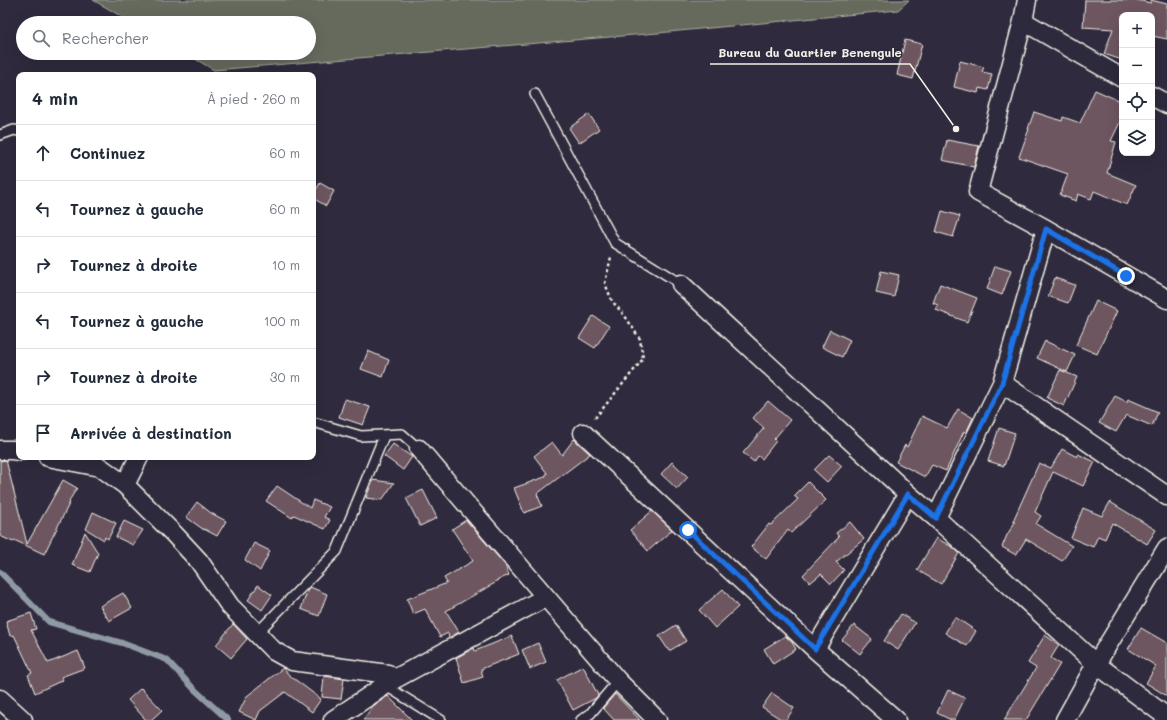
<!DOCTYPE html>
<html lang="fr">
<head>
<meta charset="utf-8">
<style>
	body { margin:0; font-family:Mali,sans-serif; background:#f2f2f3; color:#1f2937 }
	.controls { position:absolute; right:12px; top:12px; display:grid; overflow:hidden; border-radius:8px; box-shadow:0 4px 16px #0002 }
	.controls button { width:36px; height:36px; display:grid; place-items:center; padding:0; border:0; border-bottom:1px solid #e0e1e3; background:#fff; color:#1f2937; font:20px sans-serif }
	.stop { position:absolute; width:12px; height:12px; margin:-9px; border:3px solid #1a73e8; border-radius:50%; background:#fff }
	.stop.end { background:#1a73e8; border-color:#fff; box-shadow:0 1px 4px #0008 }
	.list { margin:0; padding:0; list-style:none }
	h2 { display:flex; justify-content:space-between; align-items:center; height:52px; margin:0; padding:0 16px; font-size:17px }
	h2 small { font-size:13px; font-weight:400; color:#747a83 }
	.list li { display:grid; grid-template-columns:26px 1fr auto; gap:12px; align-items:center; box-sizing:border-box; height:56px; padding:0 16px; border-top:1px solid #e0e1e3 }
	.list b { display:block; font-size:15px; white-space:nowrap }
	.list em { font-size:13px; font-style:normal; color:#747a83 }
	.icon { flex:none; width:22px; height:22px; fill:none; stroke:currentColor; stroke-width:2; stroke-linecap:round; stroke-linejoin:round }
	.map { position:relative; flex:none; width:1167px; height:720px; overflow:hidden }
	.search { position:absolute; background:#fff; box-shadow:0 4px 16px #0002; left:16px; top:16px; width:300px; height:44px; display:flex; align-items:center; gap:10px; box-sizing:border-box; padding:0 14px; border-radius:22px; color:#747a83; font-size:15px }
	.panel { position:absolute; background:#fff; box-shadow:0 4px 16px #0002; left:16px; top:72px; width:300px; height:388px; border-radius:8px }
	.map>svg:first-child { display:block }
	.green { fill:#666b5d; stroke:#adaea2 }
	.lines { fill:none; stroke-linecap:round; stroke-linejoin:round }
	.stream { stroke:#8f9aa4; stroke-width:6 }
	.building { fill:#6d5660; stroke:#f4f1e8 }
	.service-casing { stroke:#f4f1e8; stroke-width:12 }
	.minor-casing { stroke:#f4f1e8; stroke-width:21 }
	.path { stroke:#f4f1e8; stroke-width:2.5; stroke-dasharray:3 3; stroke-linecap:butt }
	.service { stroke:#2f2a3d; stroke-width:9 }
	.minor { stroke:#2f2a3d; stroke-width:18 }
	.route { stroke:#1a73e8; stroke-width:5 }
	.leader { fill:none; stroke:#f4f1e8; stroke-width:1.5 }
	.callout-dot { fill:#f4f1e8; stroke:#2f2a3d; stroke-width:1.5 }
	.callout-label { font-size:12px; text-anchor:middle; font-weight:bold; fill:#f4f1e8; stroke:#2f2a3d; stroke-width:3; stroke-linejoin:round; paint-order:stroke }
</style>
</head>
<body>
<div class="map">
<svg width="1167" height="720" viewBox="0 0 1167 720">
	<rect width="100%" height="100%" fill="#2f2a3d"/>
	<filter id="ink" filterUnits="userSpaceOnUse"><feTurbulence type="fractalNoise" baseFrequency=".025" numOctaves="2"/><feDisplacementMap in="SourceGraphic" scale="8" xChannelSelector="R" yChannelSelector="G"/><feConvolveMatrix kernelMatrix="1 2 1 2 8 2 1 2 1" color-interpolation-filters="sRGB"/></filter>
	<g filter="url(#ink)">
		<path class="green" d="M 93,0 L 909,0 L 898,10 L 658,33 L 214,70 L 185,53 L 309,53 L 309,23 L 133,23 Z"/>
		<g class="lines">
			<path class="stream" d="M 0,572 L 49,622 L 122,643 L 167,660 L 194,689 L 228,720"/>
		</g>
		<path class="building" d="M 1085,0 L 1137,0 L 1151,3 L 1151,0 L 1167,4 L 1167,39 L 1152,36 L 1152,15 L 1122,15 L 1122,60 L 1104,54 L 1113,29 L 1083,27 Z
			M 905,40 L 922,44 L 913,79 L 897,75 Z
			M 960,61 L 984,67 L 982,72 L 992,74 L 988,90 L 979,88 L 978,93 L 954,87 Z
			M 1095,90 L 1122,102 L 1122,118 L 1111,141 L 1116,142 L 1107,173 L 1136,185 L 1127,205 L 1094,191 L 1091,199 L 1078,194 L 1076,201 L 1060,195 L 1068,174 L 1019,157 L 1029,129 L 1028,129 L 1034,112 L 1062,121 L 1063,117 L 1080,123 Z
			M 589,114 L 599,129 L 579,143 L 569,128 Z
			M 947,140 L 979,146 L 974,167 L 942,160 Z
			M 320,183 L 334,191 L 326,206 L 313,198 L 313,195 Z
			M 942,211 L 960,216 L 953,237 L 936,232 Z
			M 995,266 L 1011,271 L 1002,295 L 987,289 Z
			M 881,271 L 899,275 L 894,297 L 876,293 Z
			M 1055,278 L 1075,285 L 1068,303 L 1048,296 Z
			M 940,284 L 977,298 L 967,322 L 936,310 L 938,305 L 933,303 Z
			M 1096,301 L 1117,311 L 1097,354 L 1076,345 Z
			M 593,316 L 609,326 L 595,348 L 579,338 Z
			M 830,330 L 850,340 L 842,357 L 822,347 Z
			M 1045,341 L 1075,355 L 1067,372 L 1037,358 Z
			M 368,351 L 389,360 L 383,377 L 361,369 Z
			M 1060,370 L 1077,377 L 1064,406 L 1047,398 Z
			M 1115,396 L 1127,402 L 1128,399 L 1158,412 L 1152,426 L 1126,415 L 1116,432 L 1099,423 Z
			M 345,399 L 370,407 L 363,425 L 339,417 Z
			M 768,401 L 790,420 L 774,439 L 776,441 L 762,459 L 758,456 L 754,462 L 743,453 L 764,428 L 753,418 Z
			M 958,409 L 973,418 L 966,433 L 964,431 L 946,471 L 932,465 L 925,477 L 896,462 L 905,445 L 907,447 L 922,416 L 947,428 Z
			M 999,428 L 1015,433 L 1004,466 L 988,461 Z
			M 574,439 L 590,454 L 537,494 L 542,506 L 524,513 L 514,488 L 545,477 L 547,473 L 534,456 L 552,442 L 562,455 Z
			M 393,444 L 412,457 L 403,470 L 384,456 Z
			M 1062,449 L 1077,457 L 1078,454 L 1095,462 L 1083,486 L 1053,472 L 1035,512 L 1041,516 L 1036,524 L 1072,546 L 1062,561 L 1026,539 L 1016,555 L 1002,547 L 1007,535 L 1015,522 L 1013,521 L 1039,463 L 1051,468 Z
			M 829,455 L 842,466 L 827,482 L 814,470 Z
			M 6,460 L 27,544 L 63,480 L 77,488 L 69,501 L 70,502 L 44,554 L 14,540 L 13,542 L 0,536 L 0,461 Z
			M 672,462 L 688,477 L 677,489 L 661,474 Z
			M 373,480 L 394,483 L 382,500 L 366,498 Z
			M 808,482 L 826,500 L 791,533 L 788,530 L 766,559 L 751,547 L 769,524 L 771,525 L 798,499 L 794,496 Z
			M 277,486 L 310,508 L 313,500 L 330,507 L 324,517 L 330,520 L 325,529 L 294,515 L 292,518 L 266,501 Z
			M 423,490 L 437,518 L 420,526 L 406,498 Z
			M 197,502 L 211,513 L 226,521 L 217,536 L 204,529 L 204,530 L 186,517 Z
			M 1110,502 L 1156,530 L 1147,544 L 1112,523 L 1105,539 L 1098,536 L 1093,547 L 1071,538 L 1083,508 L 1102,516 Z
			M 652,511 L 672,530 L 648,551 L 630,530 Z
			M 93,512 L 116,523 L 108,539 L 105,537 L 104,540 L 86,529 Z
			M 466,520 L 505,565 L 509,575 L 494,582 L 495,583 L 446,611 L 459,632 L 449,638 L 448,633 L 440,637 L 425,609 L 413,614 L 407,599 L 447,583 L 444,578 L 473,561 L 452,529 Z
			M 124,521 L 143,530 L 133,545 L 116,537 Z
			M 850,522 L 864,539 L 836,562 L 844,570 L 831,584 L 821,574 L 810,583 L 803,575 L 839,537 L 836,533 Z
			M 85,532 L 98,553 L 90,572 L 72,565 Z
			M 936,538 L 954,548 L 959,553 L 941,584 L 917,570 Z
			M 254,543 L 270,551 L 260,571 L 245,560 Z
			M 258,585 L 272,595 L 262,610 L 248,600 Z
			M 310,587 L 327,594 L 319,616 L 301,609 L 308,589 Z
			M 723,589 L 738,607 L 715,628 L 699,610 Z
			M 123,593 L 132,608 L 109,621 L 100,606 Z
			M 31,613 L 36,629 L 31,630 L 48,663 L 78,651 L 85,668 L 61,677 L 63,680 L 35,693 L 28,675 L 32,673 L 14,635 L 10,636 L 6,621 Z
			M 901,614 L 915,623 L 898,650 L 884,641 Z
			M 955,617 L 976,631 L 967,646 L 945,633 Z
			M 233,624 L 247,639 L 231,658 L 216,645 Z
			M 676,625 L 686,641 L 669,651 L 659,636 Z
			M 854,625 L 872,639 L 860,654 L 842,640 Z
			M 1141,628 L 1167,643 L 1167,696 L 1146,683 L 1156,666 L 1128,649 Z
			M 1045,635 L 1059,645 L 1051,658 L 1060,664 L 1026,720 L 1004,720 L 1036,668 L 1028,663 Z
			M 512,636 L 519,654 L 481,669 L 483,677 L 464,683 L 456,658 L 474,648 L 475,651 Z
			M 785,636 L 791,641 L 796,649 L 773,664 L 764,649 Z
			M 538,643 L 546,662 L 530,669 L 522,650 Z
			M 583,666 L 598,695 L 596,698 L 573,710 L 557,680 Z
			M 283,668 L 289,675 L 321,699 L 312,712 L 285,692 L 260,711 L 256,720 L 239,712 L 247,696 Z
			M 324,676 L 344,679 L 341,699 L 322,697 Z
			M 141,688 L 162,710 L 151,720 L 146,720 L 128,700 Z
			M 948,690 L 965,698 L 954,720 L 951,720 L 937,713 Z
			M 772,693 L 794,708 L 786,720 L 782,720 L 762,707 Z
			M 615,694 L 640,720 L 614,720 L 603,708 Z
			M 388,696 L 412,720 L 363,720 L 373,706 Z"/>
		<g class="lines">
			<g class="service-casing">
				<path id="service" d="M 535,94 L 615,243 L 681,284
					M 0,135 L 14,130 L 19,131
					M 313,422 L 361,436 L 402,434 L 419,449
					M 257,633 L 337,551 L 384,436
					M 386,686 L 441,720
					M 581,720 L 590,714 L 618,681"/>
			</g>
			<g class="minor-casing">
				<path id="minor" d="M 1027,0 L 1023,21 L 978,192 L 1046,229 L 1167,299
					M 1023,21 L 1122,78
					M 1152,96 L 1167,104
					M 681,284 L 908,494 L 936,518 L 1096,664 L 1167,717
					M 1002,383 L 1167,496
					M 583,433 L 815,649 L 896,720
					M 419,449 L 618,681 L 657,720
					M 0,450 L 12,450 L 19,451
					M 48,457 L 100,467 L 125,485 L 174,534 L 199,561 L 230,606 L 274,651 L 292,661 L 388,674 L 393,680
					M 125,485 L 139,457
					M 936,518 L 1002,383 L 1046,229
					M 815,649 L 908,494
					M 0,699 L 23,720
					M 333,720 L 393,680 L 546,597
					M 1065,720 L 1096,664 L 1167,548"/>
			</g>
			<path class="path" d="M 595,418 L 643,359 L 640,339 L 625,316 L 612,301 L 605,283 L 611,257"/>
			<use href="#service" class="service"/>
			<use href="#minor" class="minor"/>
		</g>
	</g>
	<g class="lines" filter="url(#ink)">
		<path class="route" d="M 688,530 L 815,649 L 908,494 L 936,518 L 1002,383 L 1046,229 L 1126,276"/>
	</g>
	<path class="leader" d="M956 129L910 64H710"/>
	<circle class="callout-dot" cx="956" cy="129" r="4"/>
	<g class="callout-label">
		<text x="810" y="57">Bureau du Quartier Benengule</text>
	</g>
</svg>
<div class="controls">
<button>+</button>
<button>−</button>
<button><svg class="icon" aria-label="locate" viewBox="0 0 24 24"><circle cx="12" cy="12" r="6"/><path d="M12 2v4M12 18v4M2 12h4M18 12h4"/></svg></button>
<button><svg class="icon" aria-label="layers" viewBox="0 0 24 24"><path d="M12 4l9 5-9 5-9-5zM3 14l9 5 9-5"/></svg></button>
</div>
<div class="stop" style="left:688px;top:530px"></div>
<div class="stop end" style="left:1126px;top:276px"></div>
<div class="search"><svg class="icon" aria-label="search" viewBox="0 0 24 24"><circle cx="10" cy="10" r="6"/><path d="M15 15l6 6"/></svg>Rechercher</div>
<section class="panel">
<h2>4 min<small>À pied · 260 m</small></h2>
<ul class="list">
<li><svg class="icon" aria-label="ahead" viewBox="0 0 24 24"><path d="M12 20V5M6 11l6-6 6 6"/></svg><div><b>Continuez</b></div><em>60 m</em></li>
<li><svg class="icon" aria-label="left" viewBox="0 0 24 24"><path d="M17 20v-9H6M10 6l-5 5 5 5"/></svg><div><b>Tournez à gauche</b></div><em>60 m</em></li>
<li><svg class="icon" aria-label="right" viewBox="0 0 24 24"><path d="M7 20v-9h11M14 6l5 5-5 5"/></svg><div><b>Tournez à droite</b></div><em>10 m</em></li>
<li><svg class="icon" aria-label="left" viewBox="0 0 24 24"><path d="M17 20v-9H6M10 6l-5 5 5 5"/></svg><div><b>Tournez à gauche</b></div><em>100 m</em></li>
<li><svg class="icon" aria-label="right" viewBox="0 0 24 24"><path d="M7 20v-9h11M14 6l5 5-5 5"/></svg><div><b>Tournez à droite</b></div><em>30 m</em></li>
<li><svg class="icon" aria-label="arrive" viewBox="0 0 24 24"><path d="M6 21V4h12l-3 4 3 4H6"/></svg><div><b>Arrivée à destination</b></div></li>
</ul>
</section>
</div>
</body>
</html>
